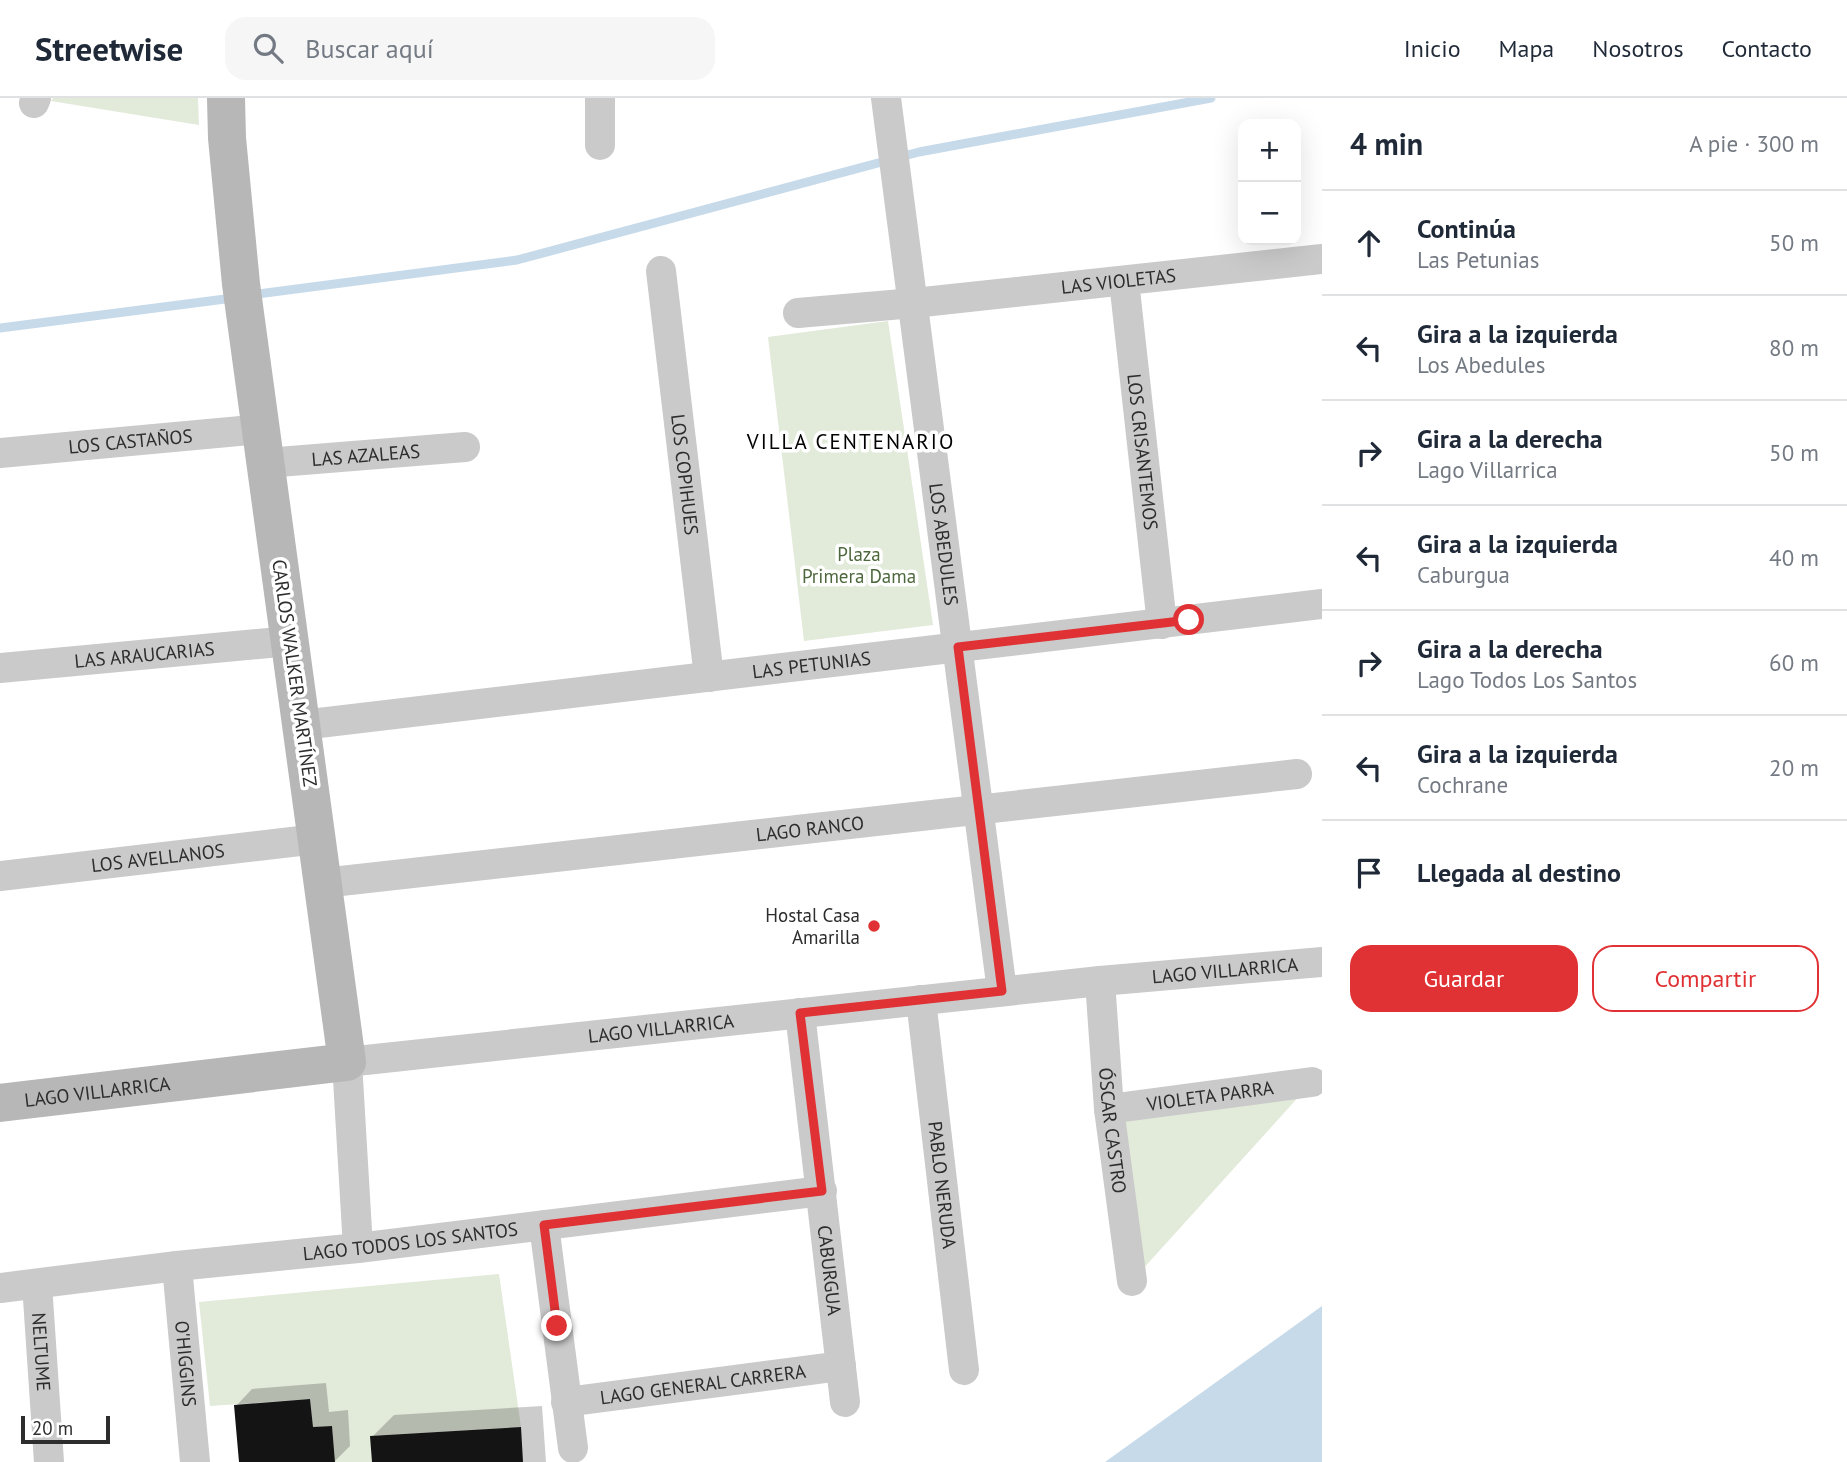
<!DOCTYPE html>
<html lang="es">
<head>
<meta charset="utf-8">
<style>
	body { margin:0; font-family:"PT Sans",sans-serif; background:#f6f6f7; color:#1f2937 }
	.controls { position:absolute; right:21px; top:21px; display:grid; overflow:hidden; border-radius:14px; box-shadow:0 7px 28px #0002 }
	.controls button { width:63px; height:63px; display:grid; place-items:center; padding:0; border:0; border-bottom:2px solid #e0e1e3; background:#fff; color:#1f2937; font:35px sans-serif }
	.scale { position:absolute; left:21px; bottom:18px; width:89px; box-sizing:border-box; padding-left:7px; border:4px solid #2d2d2d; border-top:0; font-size:19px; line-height:24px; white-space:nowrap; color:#2d2d2d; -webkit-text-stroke:5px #fff; paint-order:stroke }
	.stop { position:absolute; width:21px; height:21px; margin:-16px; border:5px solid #e03234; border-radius:50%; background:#fff }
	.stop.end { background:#e03234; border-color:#fff; box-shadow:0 2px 7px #0008 }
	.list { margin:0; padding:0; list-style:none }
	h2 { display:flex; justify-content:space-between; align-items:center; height:91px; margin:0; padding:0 28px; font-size:30px }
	h2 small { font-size:23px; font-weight:400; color:#747a83 }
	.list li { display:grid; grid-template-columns:46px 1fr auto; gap:21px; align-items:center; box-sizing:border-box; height:105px; padding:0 28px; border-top:2px solid #e0e1e3 }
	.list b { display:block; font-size:26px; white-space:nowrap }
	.list p { margin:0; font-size:23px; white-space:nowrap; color:#747a83 }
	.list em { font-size:23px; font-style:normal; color:#747a83 }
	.actions { display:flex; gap:14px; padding:21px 28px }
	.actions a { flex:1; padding:16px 0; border:2px solid #e03234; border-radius:21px; text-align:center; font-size:24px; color:#e03234 }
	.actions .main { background:#e03234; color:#fff }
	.icon { flex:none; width:38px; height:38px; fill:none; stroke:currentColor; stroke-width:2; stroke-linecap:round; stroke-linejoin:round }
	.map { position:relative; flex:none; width:1322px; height:1364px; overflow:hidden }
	header { display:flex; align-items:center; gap:42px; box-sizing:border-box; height:98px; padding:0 35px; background:#fff; border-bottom:2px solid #e0e1e3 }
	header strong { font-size:33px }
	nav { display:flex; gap:38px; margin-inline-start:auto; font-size:24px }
	.search { width:490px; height:63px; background:#f6f6f7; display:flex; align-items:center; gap:18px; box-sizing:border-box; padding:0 24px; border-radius:21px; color:#747a83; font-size:26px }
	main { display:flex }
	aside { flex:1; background:#fff }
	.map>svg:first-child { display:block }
	.green { fill:#e2eada }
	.water { fill:#c7daea }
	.shadow { fill:#0003 }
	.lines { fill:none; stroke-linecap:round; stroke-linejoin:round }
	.stream { stroke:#c7daea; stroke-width:9 }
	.building { fill:#141414 }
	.street { stroke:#cacaca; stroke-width:30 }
	.secondary { stroke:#b7b7b7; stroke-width:38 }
	.route { stroke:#e03234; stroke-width:9 }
	.poi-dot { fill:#e03234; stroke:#fff; stroke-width:2.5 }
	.labels { text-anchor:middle; stroke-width:7; stroke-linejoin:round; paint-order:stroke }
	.street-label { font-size:19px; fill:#2d2d2d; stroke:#fff }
	.park-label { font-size:19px; fill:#4d673c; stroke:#fff }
	.poi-label { font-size:19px; fill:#2d2d2d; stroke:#fff; text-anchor:end }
	.neighbourhood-label { font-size:21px; letter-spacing:2px; fill:#000; stroke:#fff }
</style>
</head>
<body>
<header>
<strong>Streetwise</strong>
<div class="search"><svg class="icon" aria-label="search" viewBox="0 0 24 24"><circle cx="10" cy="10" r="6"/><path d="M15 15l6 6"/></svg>Buscar aquí</div>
<nav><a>Inicio</a><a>Mapa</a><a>Nosotros</a><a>Contacto</a></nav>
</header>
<main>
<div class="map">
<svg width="1322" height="1364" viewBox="0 0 1322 1364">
	<rect width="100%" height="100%" fill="#fff"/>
	<path class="green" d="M 53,0 L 198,0 L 199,27 L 51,3 Z
		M 888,223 L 933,527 L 804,543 L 768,239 Z
		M 1312,984 L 1132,1183 L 1109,1011 Z
		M 499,1176 L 521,1329 L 371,1338 L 372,1364 L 335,1364 L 332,1328 L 313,1329 L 310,1301 L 210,1308 L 199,1204 Z"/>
	<path class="water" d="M 1322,1208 L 1322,1364 L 1105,1364 Z"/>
	<path class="shadow" d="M 326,1285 L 329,1314 L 348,1312 L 350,1348 L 334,1364 L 241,1364 L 236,1308 L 252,1291 Z
		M 542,1308 L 546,1364 L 374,1364 L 372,1339 L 394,1317 Z"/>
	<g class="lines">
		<path class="stream" d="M 250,197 L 517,162 L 919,54 L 1211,0
			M 0,230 L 233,200"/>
	</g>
	<path class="building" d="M 310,1301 L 313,1329 L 332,1328 L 335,1364 L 239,1364 L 234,1307 Z
		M 521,1329 L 523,1364 L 372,1364 L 370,1338 Z"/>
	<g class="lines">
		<g class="street">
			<path id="s1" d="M 886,0 L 1002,893"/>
			<path d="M 34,5 L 36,0"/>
			<path d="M 600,47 L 600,0"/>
			<path id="s2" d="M 661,173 L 709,579"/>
			<path id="s3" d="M 1124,183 L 1162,526"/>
			<path id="s4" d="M 798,215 L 914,205 L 1322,161"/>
			<path id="s5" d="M 0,355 L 261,331"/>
			<path id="s6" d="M 266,365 L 465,349"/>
			<path id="s7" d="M 0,570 L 290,543"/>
			<path id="s8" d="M 302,627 L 1322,506"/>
			<path id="s9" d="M 0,778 L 317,741"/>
			<path id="s10" d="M 323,785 L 1297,676"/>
			<path id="s11" d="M 1100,883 L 1109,1011 L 1132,1183"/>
			<path id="s12" d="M 921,902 L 964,1272"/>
			<path id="s13" d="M 800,915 L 845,1304"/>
			<path id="s14" d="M 1109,1011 L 1312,984"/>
			<path d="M 544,1127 L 573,1350"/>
			<path id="s15" d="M 358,1150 L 347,964 L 1100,883 L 1322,864"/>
			<path id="s16" d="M 177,1168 L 195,1364"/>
			<path id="s17" d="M 37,1186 L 49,1364"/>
			<path id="s18" d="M 0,1190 L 177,1168 L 358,1150 L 822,1093"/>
			<path id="s19" d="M 566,1304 L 841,1268"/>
		</g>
		<path class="secondary" id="s20" d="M 0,1005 L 347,964 L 241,186 L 227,40 L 226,0"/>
	</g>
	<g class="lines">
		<path class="route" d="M 557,1228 L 544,1127 L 822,1093 L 800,915 L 1002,893 L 958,549 L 1189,522"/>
	</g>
	<circle class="poi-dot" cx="874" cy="828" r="7"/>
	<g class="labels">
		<g class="street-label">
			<text dy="7" stroke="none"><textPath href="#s4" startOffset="322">LAS VIOLETAS</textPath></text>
			<text dy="7" stroke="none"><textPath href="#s5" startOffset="131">LOS CASTAÑOS</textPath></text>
			<text dy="7" stroke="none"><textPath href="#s3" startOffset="172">LOS CRISANTEMOS</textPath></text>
			<text dy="7" stroke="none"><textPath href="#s6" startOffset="100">LAS AZALEAS</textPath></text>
			<text dy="7" stroke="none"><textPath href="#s2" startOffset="205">LOS COPIHUES</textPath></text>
			<text dy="7" stroke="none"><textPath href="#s1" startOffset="450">LOS ABEDULES</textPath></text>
			<text dy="7" stroke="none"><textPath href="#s7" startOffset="145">LAS ARAUCARIAS</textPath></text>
			<text dy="7" stroke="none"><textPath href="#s8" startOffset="513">LAS PETUNIAS</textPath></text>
			<text transform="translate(295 575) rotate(82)" y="7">CARLOS WALKER MARTÍNEZ</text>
			<text dy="7" stroke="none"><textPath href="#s10" startOffset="490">LAGO RANCO</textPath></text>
			<text dy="7" stroke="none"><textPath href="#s9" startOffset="159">LOS AVELLANOS</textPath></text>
			<text dy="7" stroke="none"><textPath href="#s15" startOffset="1069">LAGO VILLARRICA</textPath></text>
			<text dy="7" stroke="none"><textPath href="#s15" startOffset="502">LAGO VILLARRICA</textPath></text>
			<text dy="7" stroke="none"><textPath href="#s20" startOffset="98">LAGO VILLARRICA</textPath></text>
			<text dy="7" stroke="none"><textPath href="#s14" startOffset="102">VIOLETA PARRA</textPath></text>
			<text dy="7" stroke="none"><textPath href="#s11" startOffset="150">ÓSCAR CASTRO</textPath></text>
			<text dy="7" stroke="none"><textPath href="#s12" startOffset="186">PABLO NERUDA</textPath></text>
			<text dy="7" stroke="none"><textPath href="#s18" startOffset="413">LAGO TODOS LOS SANTOS</textPath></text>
			<text dy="7" stroke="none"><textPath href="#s13" startOffset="259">CABURGUA</textPath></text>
			<text dy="7" stroke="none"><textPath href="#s17" startOffset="68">NELTUME</textPath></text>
			<text dy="7" stroke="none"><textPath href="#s16" startOffset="98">O'HIGGINS</textPath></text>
			<text dy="7" stroke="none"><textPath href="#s19" startOffset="138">LAGO GENERAL CARRERA</textPath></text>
		</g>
		<g class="park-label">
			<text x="859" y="463">Plaza<tspan x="859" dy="22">Primera Dama</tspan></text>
		</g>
		<g class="poi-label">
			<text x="860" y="824">Hostal Casa<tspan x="860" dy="22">Amarilla</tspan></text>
		</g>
		<g class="neighbourhood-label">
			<text x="851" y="351">VILLA CENTENARIO</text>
		</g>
	</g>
</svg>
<div class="controls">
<button>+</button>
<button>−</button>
</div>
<div class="scale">20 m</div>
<div class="stop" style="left:1189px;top:522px"></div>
<div class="stop end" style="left:557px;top:1228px"></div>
</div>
<aside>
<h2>4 min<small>A pie · 300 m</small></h2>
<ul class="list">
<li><svg class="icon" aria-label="ahead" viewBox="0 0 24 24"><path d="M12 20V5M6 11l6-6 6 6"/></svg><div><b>Continúa</b><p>Las Petunias</p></div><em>50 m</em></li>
<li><svg class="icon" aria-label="left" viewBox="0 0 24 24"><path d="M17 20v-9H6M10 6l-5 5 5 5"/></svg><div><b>Gira a la izquierda</b><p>Los Abedules</p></div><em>80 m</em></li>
<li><svg class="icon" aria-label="right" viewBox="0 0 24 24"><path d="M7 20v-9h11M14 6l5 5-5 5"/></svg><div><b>Gira a la derecha</b><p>Lago Villarrica</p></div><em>50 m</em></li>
<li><svg class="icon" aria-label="left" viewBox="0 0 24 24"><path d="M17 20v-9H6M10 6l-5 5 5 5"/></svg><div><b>Gira a la izquierda</b><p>Caburgua</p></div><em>40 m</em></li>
<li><svg class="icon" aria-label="right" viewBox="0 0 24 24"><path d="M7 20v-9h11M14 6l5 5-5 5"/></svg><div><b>Gira a la derecha</b><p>Lago Todos Los Santos</p></div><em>60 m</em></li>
<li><svg class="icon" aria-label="left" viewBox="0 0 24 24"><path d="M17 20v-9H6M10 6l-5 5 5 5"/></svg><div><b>Gira a la izquierda</b><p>Cochrane</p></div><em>20 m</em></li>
<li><svg class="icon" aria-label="arrive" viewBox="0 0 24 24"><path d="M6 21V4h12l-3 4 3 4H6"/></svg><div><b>Llegada al destino</b></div></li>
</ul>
<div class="actions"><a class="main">Guardar</a><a>Compartir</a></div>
</aside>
</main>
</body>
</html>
